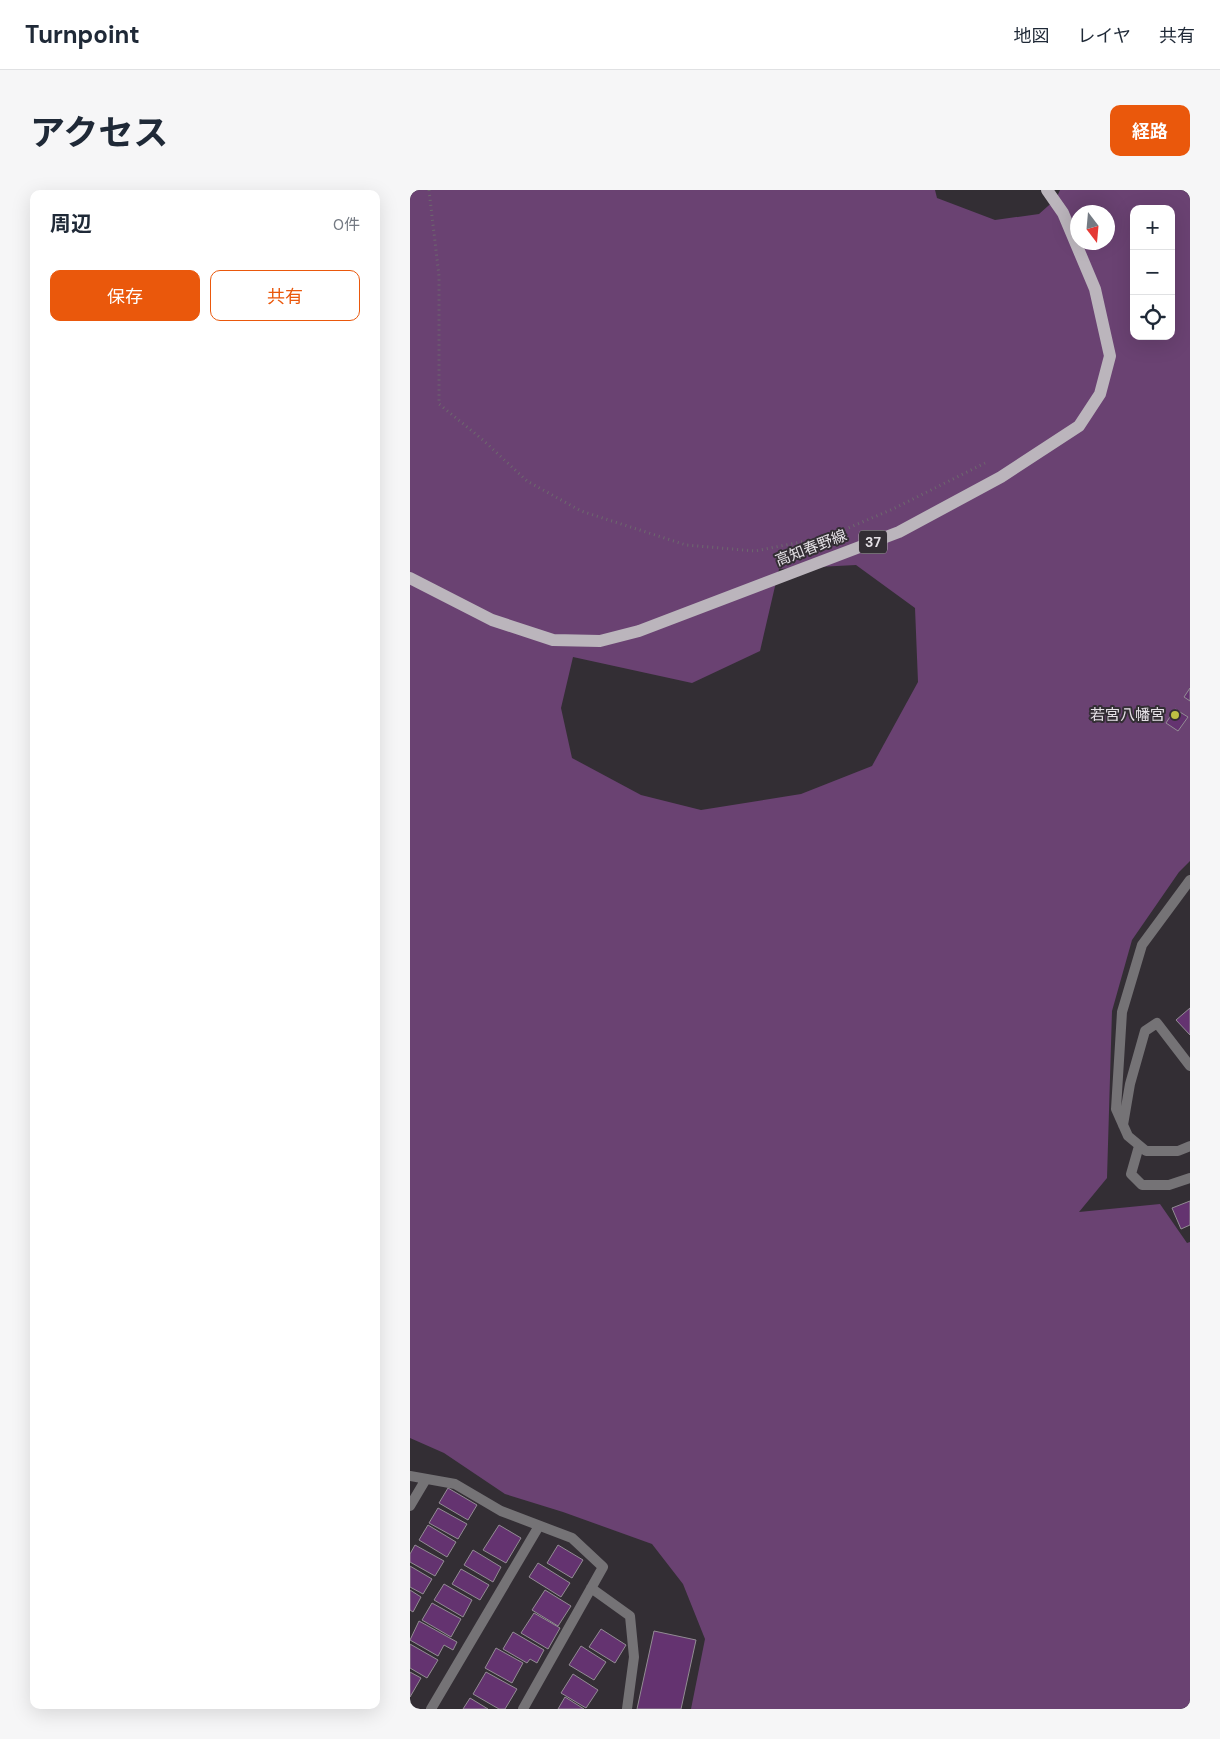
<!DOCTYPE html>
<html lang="ja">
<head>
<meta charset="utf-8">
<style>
	body { margin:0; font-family:"DM Sans","Noto Sans JP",sans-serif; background:#f6f6f7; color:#1f2937 }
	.controls { position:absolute; right:15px; top:15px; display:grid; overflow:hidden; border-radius:10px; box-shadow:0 5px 20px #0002 }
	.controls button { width:45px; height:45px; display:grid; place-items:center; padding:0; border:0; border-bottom:1px solid #e0e1e3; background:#fff; color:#1f2937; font:25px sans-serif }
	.compass { position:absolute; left:660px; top:15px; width:45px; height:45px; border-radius:50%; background:#fff; box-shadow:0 5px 20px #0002; rotate:164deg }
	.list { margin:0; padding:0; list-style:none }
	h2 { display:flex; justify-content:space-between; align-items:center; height:65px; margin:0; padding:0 20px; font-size:21px }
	h2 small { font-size:16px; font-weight:400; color:#747a83 }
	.actions { display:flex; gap:10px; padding:15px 20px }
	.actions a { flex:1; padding:11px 0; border:1px solid #ea580c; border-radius:10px; text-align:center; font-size:18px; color:#ea580c }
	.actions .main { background:#ea580c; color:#fff }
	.icon { flex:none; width:28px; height:28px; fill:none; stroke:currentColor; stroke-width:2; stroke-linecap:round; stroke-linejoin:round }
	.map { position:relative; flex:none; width:780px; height:1519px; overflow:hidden; border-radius:10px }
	header { display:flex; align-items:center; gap:30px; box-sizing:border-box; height:70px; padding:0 25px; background:#fff; border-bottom:1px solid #e0e1e3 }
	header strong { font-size:24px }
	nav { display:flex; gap:28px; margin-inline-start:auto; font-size:18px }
	.intro { display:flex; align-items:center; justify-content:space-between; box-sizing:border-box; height:120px; padding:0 30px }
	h1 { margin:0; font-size:35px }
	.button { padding:12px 22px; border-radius:10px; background:#ea580c; color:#fff; font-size:18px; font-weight:700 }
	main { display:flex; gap:30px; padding:0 30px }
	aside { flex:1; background:#fff; border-radius:10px; box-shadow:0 5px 20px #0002 }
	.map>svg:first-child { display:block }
	.green { fill:#6a4272; fill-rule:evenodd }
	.building { fill:#643370; stroke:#938c94 }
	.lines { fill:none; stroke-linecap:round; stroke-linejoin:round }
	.path { stroke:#6d686e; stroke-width:3; stroke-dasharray:1 4; stroke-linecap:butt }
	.street { stroke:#757376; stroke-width:10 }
	.primary { stroke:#bbb5bc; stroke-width:12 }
	.poi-dot { fill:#bdbf43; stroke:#332e34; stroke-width:2 }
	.labels { text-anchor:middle; stroke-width:4; stroke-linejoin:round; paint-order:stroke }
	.shield { fill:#332e34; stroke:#b0abb1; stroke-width:1 }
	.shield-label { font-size:14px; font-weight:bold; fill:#e5e1e6 }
	.street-label { font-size:15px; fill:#e5e1e6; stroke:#332e34 }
	.poi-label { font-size:15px; fill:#e5e1e6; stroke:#332e34; text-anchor:end }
</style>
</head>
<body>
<header>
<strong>Turnpoint</strong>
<nav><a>地図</a><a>レイヤ</a><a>共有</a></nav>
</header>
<div class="intro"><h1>アクセス</h1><a class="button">経路</a></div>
<main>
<aside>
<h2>周辺<small>0件</small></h2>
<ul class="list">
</ul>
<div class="actions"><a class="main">保存</a><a>共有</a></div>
</aside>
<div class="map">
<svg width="780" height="1519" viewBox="0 0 780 1519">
	<rect width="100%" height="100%" fill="#332e34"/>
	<path class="green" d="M 0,0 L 525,0 L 527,8 L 585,30 L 629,24 L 646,9 L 650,0 L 780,0 L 780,671 L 769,682 L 722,750 L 702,821 L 697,988 L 669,1022 L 750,1014 L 777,1053 L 780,1052 L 780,1519 L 281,1519 L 295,1449 L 273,1394 L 242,1354 L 153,1322 L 95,1304 L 34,1263 L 0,1248 ZM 724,19 L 761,19 L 761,146 L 724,146 ZM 668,22 L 698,22 L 698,52 L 668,52 ZM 446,375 L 505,418 L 508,492 L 462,576 L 391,604 L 291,620 L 231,605 L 162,568 L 151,518 L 163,467 L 282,493 L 350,461 L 369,379 Z"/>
	<path class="building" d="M 780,498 L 780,511 L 774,507 Z
		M 765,519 L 778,527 L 768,541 L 756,533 Z
		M 780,818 L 780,845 L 766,830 Z
		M 780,1011 L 780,1035 L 771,1039 L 762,1018 Z
		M 38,1298 L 67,1315 L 58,1330 L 29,1313 Z
		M 28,1318 L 57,1334 L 48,1349 L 19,1333 Z
		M 18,1335 L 46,1352 L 37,1367 L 9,1350 Z
		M 89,1335 L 111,1348 L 96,1373 L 73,1360 Z
		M 5,1355 L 34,1371 L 25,1386 L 0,1372 L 0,1364 Z
		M 148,1355 L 173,1370 L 162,1388 L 137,1373 Z
		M 63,1360 L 91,1377 L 83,1392 L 54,1375 Z
		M 128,1373 L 160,1393 L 151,1407 L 119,1387 Z
		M 0,1376 L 22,1389 L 13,1404 L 0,1397 Z
		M 51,1379 L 79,1395 L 70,1410 L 42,1394 Z
		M 34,1394 L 62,1410 L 53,1427 L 24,1410 Z
		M 0,1400 L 11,1407 L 3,1422 L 0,1420 Z
		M 135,1400 L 161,1416 L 148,1436 L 122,1420 Z
		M 22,1413 L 51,1429 L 41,1447 L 12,1430 Z
		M 124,1423 L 150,1438 L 138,1459 L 111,1443 Z
		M 9,1431 L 47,1452 L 43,1460 L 34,1455 L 28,1466 L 0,1450 Z
		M 191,1439 L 216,1455 L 205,1473 L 179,1457 Z
		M 244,1441 L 286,1450 L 271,1519 L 227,1519 Z
		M 103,1442 L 134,1460 L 127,1473 L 120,1469 L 117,1473 L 93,1459 Z
		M 0,1454 L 28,1470 L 17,1488 L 0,1478 Z
		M 171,1456 L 196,1472 L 184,1490 L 159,1475 Z
		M 86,1458 L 113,1473 L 102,1493 L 75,1478 Z
		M 0,1482 L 11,1488 L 0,1507 Z
		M 76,1482 L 107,1499 L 95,1519 L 89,1519 L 63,1504 Z
		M 163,1484 L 188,1500 L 176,1518 L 151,1503 Z
		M 155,1507 L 174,1519 L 148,1519 Z
		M 60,1508 L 78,1519 L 53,1519 Z"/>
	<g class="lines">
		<path class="path" d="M 19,0 L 29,86 L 29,214 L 73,250 L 117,291 L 171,321 L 276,355 L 345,361 L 417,347 L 483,319 L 575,273"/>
		<path class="street" d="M 780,690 L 732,755 L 712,822 L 706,919 L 718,946 L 736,961 L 768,961 L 780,956
			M 713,935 L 720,894 L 735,841 L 747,833 L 780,876
			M 729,956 L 721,984 L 732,995 L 759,995 L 780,988
			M 0,1286 L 45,1294 L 91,1321 L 162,1348 L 193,1377 L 113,1519
			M 0,1316 L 16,1289
			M 181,1398 L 220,1426 L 224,1467 L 217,1519
			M 21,1519 L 129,1336"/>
		<path class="primary" d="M 0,388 L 82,430 L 143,450 L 190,451 L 229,441 L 489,342 L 591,287 L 669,236 L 690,204 L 700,166 L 685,99 L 653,23 L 637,0"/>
	</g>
	<circle class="poi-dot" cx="765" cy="525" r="5"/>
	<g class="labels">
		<rect class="shield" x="449" y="340.5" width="28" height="23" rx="4"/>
		<g class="shield-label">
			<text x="463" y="357">37</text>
		</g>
		<g class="street-label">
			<text transform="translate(401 358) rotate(-21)" y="5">高知春野線</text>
		</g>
		<g class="poi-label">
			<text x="755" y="530">若宮八幡宮</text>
		</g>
	</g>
</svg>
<div class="controls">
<button>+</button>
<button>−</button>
<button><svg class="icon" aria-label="locate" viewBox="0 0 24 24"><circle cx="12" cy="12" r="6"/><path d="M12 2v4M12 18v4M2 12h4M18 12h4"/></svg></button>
</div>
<svg class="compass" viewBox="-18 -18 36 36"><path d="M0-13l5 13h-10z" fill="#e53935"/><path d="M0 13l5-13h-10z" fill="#747a83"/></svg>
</div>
</main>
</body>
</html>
